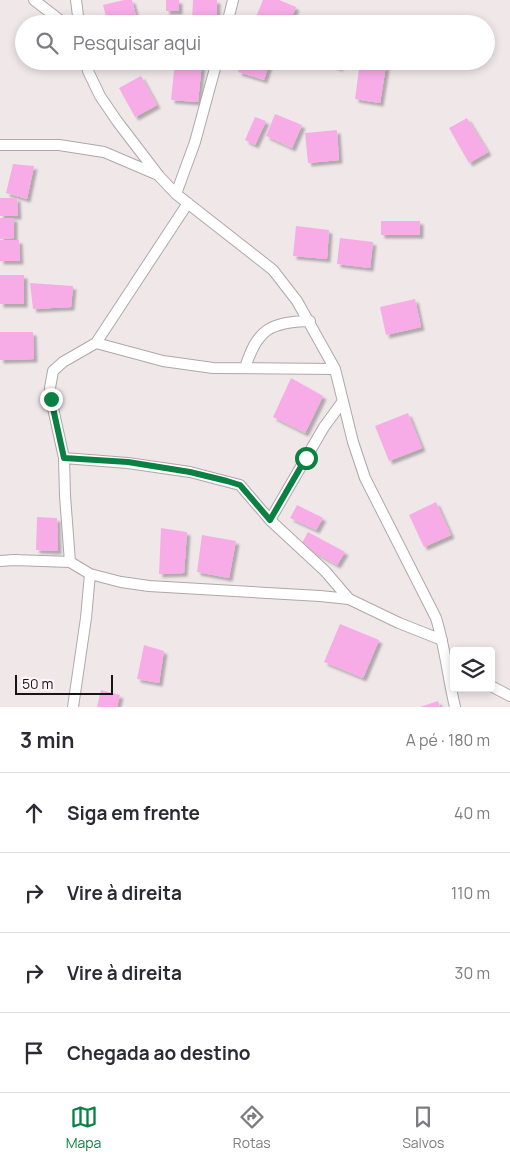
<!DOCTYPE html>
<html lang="pt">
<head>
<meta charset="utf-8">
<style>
	body { margin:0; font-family:Manrope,sans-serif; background:#f7f7f7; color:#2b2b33 }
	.controls { position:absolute; right:15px; bottom:15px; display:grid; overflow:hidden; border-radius:5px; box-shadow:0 2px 8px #0003 }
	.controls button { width:45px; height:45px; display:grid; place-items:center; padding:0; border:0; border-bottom:1px solid #e1e1e2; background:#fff; color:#2b2b33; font:25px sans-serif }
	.scale { position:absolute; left:15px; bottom:12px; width:98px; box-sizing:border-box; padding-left:5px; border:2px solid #181516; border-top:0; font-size:14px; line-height:18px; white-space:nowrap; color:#181516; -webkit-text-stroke:4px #fdf4f7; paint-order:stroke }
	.stop { position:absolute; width:15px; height:15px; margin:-11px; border:4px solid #0b8043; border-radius:50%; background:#fff }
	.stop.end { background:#0b8043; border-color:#fff; box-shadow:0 1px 5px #0008 }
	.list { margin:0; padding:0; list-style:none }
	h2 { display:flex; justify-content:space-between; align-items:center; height:65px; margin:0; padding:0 20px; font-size:21px }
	h2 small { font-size:16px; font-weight:400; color:#7c7c81 }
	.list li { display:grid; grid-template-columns:32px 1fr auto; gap:15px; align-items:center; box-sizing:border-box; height:80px; padding:0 20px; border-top:1px solid #e1e1e2 }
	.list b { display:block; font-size:19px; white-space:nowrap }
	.list em { font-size:16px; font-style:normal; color:#7c7c81 }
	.icon { flex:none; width:28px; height:28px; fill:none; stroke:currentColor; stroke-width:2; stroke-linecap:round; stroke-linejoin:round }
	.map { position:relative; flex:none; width:510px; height:707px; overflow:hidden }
	.search { position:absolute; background:#fff; box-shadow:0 2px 8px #0003; left:15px; right:15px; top:15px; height:55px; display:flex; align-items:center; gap:12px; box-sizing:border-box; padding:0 18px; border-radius:28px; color:#7c7c81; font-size:19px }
	.sheet { height:385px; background:#fff }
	nav { display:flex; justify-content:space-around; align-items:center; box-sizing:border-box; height:70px; border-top:1px solid #e1e1e2; background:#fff; font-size:14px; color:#7c7c81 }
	nav a { display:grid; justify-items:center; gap:2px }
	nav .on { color:#0b8043 }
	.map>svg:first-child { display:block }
	.building { fill:#f7ace7; filter:url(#shadow) }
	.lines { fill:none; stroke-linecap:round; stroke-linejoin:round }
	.minor-casing { stroke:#afa7a9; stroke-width:12 }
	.minor { stroke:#fff; stroke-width:10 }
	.route { stroke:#0b8043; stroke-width:6 }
</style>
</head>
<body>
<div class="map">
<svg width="510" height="707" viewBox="0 0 510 707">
	<defs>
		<filter id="shadow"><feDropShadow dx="3.5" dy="3.5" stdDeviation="1" flood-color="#0004"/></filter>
	</defs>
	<rect width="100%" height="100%" fill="#f0e7e9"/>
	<path class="building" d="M 124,0 L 132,0 L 138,24 L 108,24 L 103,5 Z
		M 166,0 L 179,0 L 179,11 L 166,11 Z
		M 193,0 L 217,0 L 217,23 L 192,22 Z
		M 263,0 L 279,0 L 296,7 L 289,24 L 253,24 Z
		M 175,61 L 202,62 L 198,102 L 171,100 Z
		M 241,61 L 270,61 L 264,80 L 238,72 Z
		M 325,61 L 342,61 L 339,68 Z
		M 360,62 L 386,66 L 380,103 L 355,99 Z
		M 141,76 L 157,105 L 135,117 L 119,88 Z
		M 275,114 L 302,125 L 292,148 L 266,136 Z
		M 255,117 L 266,121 L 255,145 L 245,140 Z
		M 467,118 L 488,152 L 469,163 L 449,128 Z
		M 337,130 L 339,160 L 308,163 L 305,133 Z
		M 13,164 L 34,166 L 27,199 L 6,193 Z
		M 0,198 L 17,198 L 18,216 L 0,216 Z
		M 0,218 L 14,218 L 14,238 L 0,239 Z
		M 381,221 L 420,221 L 420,235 L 381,235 Z
		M 296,226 L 329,230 L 327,259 L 293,256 Z
		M 340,238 L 373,242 L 370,268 L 337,264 Z
		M 0,240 L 19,240 L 20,261 L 0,261 Z
		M 0,275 L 24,275 L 24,304 L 0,304 Z
		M 30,283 L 73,286 L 71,307 L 33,309 Z
		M 415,299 L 421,327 L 386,335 L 380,307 Z
		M 0,332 L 33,332 L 34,359 L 0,360 Z
		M 291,378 L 323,396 L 305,433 L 273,417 Z
		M 408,413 L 422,448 L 389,461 L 375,426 Z
		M 436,502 L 451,535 L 424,547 L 409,515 Z
		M 297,505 L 323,518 L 316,530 L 290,518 Z
		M 37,517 L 57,518 L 58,551 L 36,550 Z
		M 161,528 L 187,532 L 184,573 L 159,574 Z
		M 308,532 L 345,552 L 337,565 L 301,545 Z
		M 202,535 L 236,541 L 229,578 L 197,572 Z
		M 340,624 L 379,640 L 363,678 L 324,662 Z
		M 144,645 L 164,651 L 159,683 L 137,679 Z
		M 101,690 L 120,695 L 117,707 L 97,707 Z
		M 438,701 L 440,707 L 420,707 Z"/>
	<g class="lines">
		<g class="minor-casing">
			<path id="minor" d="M 34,0 L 65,24
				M 76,0 L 79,24
				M 227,24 L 233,0
				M 86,61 L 88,71 L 100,96 L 117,121 L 159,176 L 176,194 L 273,270 L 297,301 L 335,369 L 353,442 L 365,478 L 436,618 C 445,647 448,678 455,707
				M 0,145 L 59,145 L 104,152 L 158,175
				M 176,194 L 195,142 L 217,61
				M 96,343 L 163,361 L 213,368 L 335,369
				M 245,368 C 257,330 269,322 310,321
				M 64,458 L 128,463 L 190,472 L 240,485 L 270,520 L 325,571 L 349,599
				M 270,520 L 324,427 L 343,401
				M 0,561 L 14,560 L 70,562 L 90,574 L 121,582 L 149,586 L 320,596 L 349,599 L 399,623 L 442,640
				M 70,562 L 65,496 L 64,458 L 51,399 L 50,388 L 53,371 L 63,362 L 96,343 L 188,203
				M 491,686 L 510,696
				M 73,707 L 86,618 L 90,574"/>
		</g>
		<use href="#minor" class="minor"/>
	</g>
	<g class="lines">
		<path class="route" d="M 51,399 L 64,458 L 128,462 L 190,472 L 227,481 L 240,485 L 270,520 L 306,458"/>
	</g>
</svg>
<div class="controls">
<button><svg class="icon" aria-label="layers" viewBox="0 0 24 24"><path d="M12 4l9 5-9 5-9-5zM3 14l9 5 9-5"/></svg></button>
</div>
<div class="scale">50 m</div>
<div class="stop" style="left:306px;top:458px"></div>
<div class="stop end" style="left:51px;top:399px"></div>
<div class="search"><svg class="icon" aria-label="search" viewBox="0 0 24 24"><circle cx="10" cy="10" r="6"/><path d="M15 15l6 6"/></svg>Pesquisar aqui</div>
</div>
<section class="sheet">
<h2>3 min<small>A pé · 180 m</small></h2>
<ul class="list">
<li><svg class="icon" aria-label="ahead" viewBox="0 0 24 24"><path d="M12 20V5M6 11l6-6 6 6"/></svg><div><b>Siga em frente</b></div><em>40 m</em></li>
<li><svg class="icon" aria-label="right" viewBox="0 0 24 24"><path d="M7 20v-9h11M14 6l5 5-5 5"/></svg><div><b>Vire à direita</b></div><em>110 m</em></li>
<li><svg class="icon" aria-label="right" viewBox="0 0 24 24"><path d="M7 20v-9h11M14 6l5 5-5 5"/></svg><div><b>Vire à direita</b></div><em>30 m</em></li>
<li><svg class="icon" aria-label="arrive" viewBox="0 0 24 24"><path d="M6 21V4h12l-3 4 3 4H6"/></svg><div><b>Chegada ao destino</b></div></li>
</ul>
</section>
<nav>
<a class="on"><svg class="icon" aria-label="map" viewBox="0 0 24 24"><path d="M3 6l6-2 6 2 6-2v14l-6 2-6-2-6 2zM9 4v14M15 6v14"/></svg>Mapa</a>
<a><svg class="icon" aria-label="directions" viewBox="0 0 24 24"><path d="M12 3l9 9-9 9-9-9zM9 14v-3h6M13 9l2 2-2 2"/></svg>Rotas</a>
<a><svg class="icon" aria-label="saved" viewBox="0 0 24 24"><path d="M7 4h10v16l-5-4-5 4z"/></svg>Salvos</a>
</nav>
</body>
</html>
